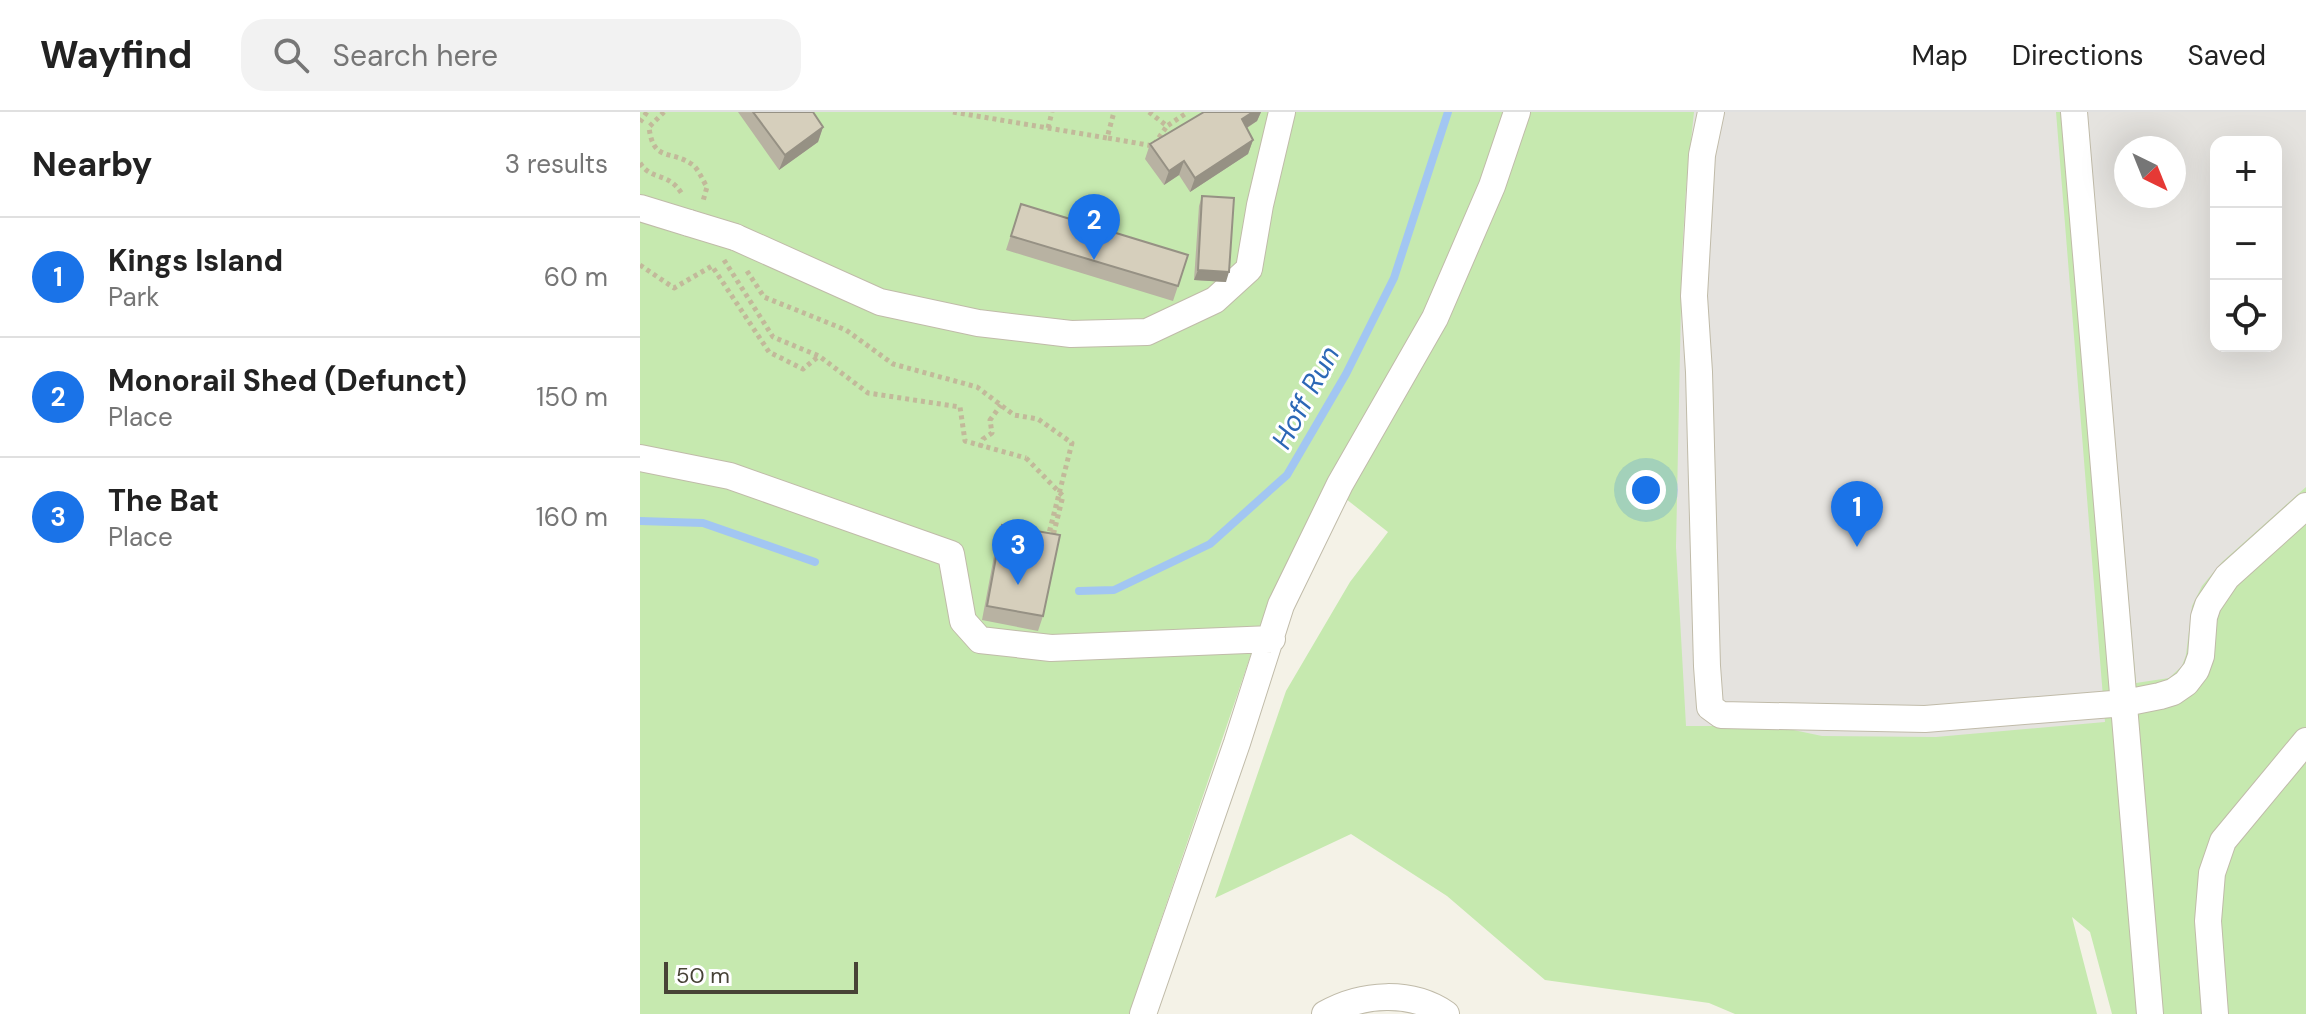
<!DOCTYPE html>
<html lang="en">
<head>
<meta charset="utf-8">
<style>
	body { margin:0; font-family:"DM Sans",sans-serif; background:#f2f2f2; color:#222 }
	.controls { position:absolute; right:24px; top:24px; display:grid; overflow:hidden; border-radius:16px; box-shadow:0 8px 32px #0002 }
	.controls button { width:72px; height:72px; display:grid; place-items:center; padding:0; border:0; border-bottom:2px solid #e0e0e0; background:#fff; color:#222; font:40px sans-serif }
	.compass { position:absolute; left:1474px; top:24px; width:72px; height:72px; border-radius:50%; background:#fff; box-shadow:0 8px 32px #0002; rotate:137deg }
	.scale { position:absolute; left:24px; bottom:20px; width:194px; box-sizing:border-box; padding-left:8px; border:4px solid #474336; border-top:0; font-size:22px; line-height:28px; white-space:nowrap; color:#474336; -webkit-text-stroke:6px #fff; paint-order:stroke }
	.you { position:absolute; left:1006px; top:378px; width:28px; height:28px; margin:-20px; border:6px solid #fff; border-radius:50%; background:#1a73e8; box-shadow:0 0 0 12px #1a73e833 }
	.badge { display:grid; place-items:center; width:52px; height:52px; border-radius:50%; background:#1a73e8; color:#fff; font-size:26px; font-weight:700 }
	.pin { position:absolute; translate:-50% -66px; filter:drop-shadow(0 2px 4px #0008) }
	.pin::after { content:''; position:absolute; top:42px; width:28px; height:24px; background:inherit; clip-path:polygon(0 0,100% 0,50% 100%) }
	.list { margin:0; padding:0; list-style:none }
	h2 { display:flex; justify-content:space-between; align-items:center; height:104px; margin:0; padding:0 32px; font-size:34px }
	h2 small { font-size:26px; font-weight:400; color:#767676 }
	.list li { display:grid; grid-template-columns:52px 1fr auto; gap:24px; align-items:center; box-sizing:border-box; height:120px; padding:0 32px; border-top:2px solid #e0e0e0 }
	.list b { display:block; font-size:30px; white-space:nowrap }
	.list p { margin:0; font-size:26px; white-space:nowrap; color:#767676 }
	.list em { font-size:26px; font-style:normal; color:#767676 }
	.icon { flex:none; width:44px; height:44px; fill:none; stroke:currentColor; stroke-width:2; stroke-linecap:round; stroke-linejoin:round }
	.map { position:relative; flex:none; width:1666px; height:902px; overflow:hidden }
	header { display:flex; align-items:center; gap:48px; box-sizing:border-box; height:112px; padding:0 40px; background:#fff; border-bottom:2px solid #e0e0e0 }
	header strong { font-size:38px }
	nav { display:flex; gap:44px; margin-inline-start:auto; font-size:28px }
	.search { width:560px; height:72px; background:#f2f2f2; display:flex; align-items:center; gap:20px; box-sizing:border-box; padding:0 28px; border-radius:24px; color:#767676; font-size:30px }
	main { display:flex }
	aside { flex:1; background:#fff }
	.map>svg:first-child { display:block }
	.green { fill:#c6e9af; fill-rule:evenodd }
	.parking { fill:#e5e3df; fill-rule:evenodd }
	.lines { fill:none; stroke-linecap:round; stroke-linejoin:round }
	.stream { stroke:#a2c6f2; stroke-width:8 }
	.minor-casing { stroke:#c0bba9; stroke-width:28 }
	.path { stroke:#c2b99a; stroke-width:5; stroke-dasharray:4 4; stroke-linecap:butt }
	.minor { stroke:#fff; stroke-width:26 }
	.minor-bridge-casing { stroke:#c0bba9; stroke-width:28; stroke-linecap:butt }
	.path-bridge { stroke:#c2b99a; stroke-width:5; stroke-dasharray:4 4; stroke-linecap:butt }
	.minor-bridge { stroke:#fff; stroke-width:26 }
	.wall { fill:#b8b2a2 }
	.shaded-wall { fill:#969184 }
	.building { fill:#d6cfbc; stroke:#969184; stroke-width:2 }
	.labels { text-anchor:middle; stroke-width:6; stroke-linejoin:round; paint-order:stroke }
	.water-label { font-size:28px; font-style:italic; fill:#2c68b6; stroke:#fff }
</style>
</head>
<body>
<header>
<strong>Wayfind</strong>
<div class="search"><svg class="icon" aria-label="search" viewBox="0 0 24 24"><circle cx="10" cy="10" r="6"/><path d="M15 15l6 6"/></svg>Search here</div>
<nav><a>Map</a><a>Directions</a><a>Saved</a></nav>
</header>
<main>
<aside>
<h2>Nearby<small>3 results</small></h2>
<ul class="list">
<li><span class="badge">1</span><div><b>Kings Island</b><p>Park</p></div><em>60 m</em></li>
<li><span class="badge">2</span><div><b>Monorail Shed (Defunct)</b><p>Place</p></div><em>150 m</em></li>
<li><span class="badge">3</span><div><b>The Bat</b><p>Place</p></div><em>160 m</em></li>
</ul>
</aside>
<div class="map">
<svg width="1666" height="902" viewBox="0 0 1666 902">
	<rect width="100%" height="100%" fill="#f4f2e7"/>
	<path class="green" d="M 0,0 L 1666,0 L 1666,902 L 1472,902 L 1450,820 L 1432,805 L 1457,902 L 1095,902 L 1069,891 L 905,868 L 807,784 L 711,722 L 575,786 L 646,579 L 710,470 L 748,420 L 687,372 L 626,498 L 489,902 L 0,902 ZM 1576,30 L 1636,30 L 1636,234 L 1576,234 ZM 1486,36 L 1534,36 L 1534,84 L 1486,84 Z"/>
	<path class="parking" d="M 1054,0 L 1416,0 L 1465,610 L 1296,625 L 1182,624 L 1135,614 L 1046,614 L 1036,435 L 1042,143 L 1046,76 Z
		M 1446,0 L 1666,0 L 1666,375 L 1582,450 L 1562,474 L 1552,494 L 1546,543 L 1542,554 L 1529,566 L 1496,571 ZM 1576,30 L 1636,30 L 1636,234 L 1576,234 ZM 1486,36 L 1534,36 L 1534,84 L 1486,84 Z"/>
	<g class="lines">
		<path class="stream" d="M 0,409 L 63,411 L 175,450
			M 439,479 L 474,478 L 570,432 L 647,363 L 706,262 L 754,166 L 808,0"/>
		<g class="minor-casing">
			<path id="minor" d="M 1071,0 L 1062,43 L 1054,184 L 1059,260 L 1067,554 L 1070,595 L 1081,603 L 1285,607 L 1485,591 L 1520,584 L 1533,580 L 1546,571 L 1556,558 L 1561,544 L 1564,505 L 1568,493 L 1587,465 L 1666,394
				M 1434,0 L 1510,902
				M 0,96 L 49,111
				M 95,125 L 240,190 L 338,211 L 431,222 L 507,220 L 575,188 L 609,157 L 620,93 L 642,0
				M 0,346 L 90,364 L 311,442 L 323,509 L 340,528 L 411,536 L 632,527
				M 503,902 L 597,631 L 641,493 L 700,372 L 795,206 L 852,74 L 877,0
				M 685,902 C 722,881 771,878 806,902
				M 1575,902 L 1568,809 L 1572,761 L 1583,729 L 1666,629"/>
		</g>
		<path class="path" d="M 24,0 L 9,15 C 13,51 31,37 53,53 C 59,58 63,69 67,75 L 63,89
			M 313,0 L 467,26 L 474,0
			M 509,0 L 527,14 L 548,0
			M 0,10 L 7,0
			M 408,16 L 412,0
			M 468,26 L 513,34 L 527,14
			M 0,51 C 13,70 28,59 42,82
			M 84,148 L 133,225 L 179,244 L 228,281 L 320,295 L 325,329 L 386,346
			M 0,153 L 34,176 L 72,154 L 129,240 L 163,257 L 179,244
			M 107,159 L 124,185 L 206,218 L 253,252 L 337,275 L 374,303 L 398,307 L 432,331 L 408,425
			M 340,335 L 343,327 L 352,321 L 350,308 L 361,293"/>
		<use href="#minor" class="minor"/>
		<g class="minor-bridge-casing">
			<path id="minor-bridge" d="M 49,111 L 95,125"/>
		</g>
		<path class="path-bridge" d="M 386,346 L 423,384 L 412,428"/>
		<use href="#minor-bridge" class="minor-bridge"/>
	</g>
	<path class="wall" d="M 98,0 L 173,0 L 183,15 L 178,30 L 139,58 Z
		M 564,0 L 621,0 L 617,9 L 607,16 L 613,28 L 608,42 L 550,80 L 539,63 L 524,73 L 505,47 L 510,32 Z
		M 562,84 L 586,170 L 554,168 L 559,94 Z
		M 381,92 L 538,174 L 533,189 L 366,138 Z
		M 362,413 L 403,504 L 398,519 L 342,508 L 357,428 Z"/>
	<path class="shaded-wall" d="M 613,0 L 621,0 L 617,9 L 597,22 L 602,7 Z
		M 183,15 L 178,30 L 139,58 L 145,43 Z
		M 613,28 L 608,42 L 550,80 L 555,66 Z
		M 544,49 L 539,63 L 524,73 L 529,59 Z
		M 558,158 L 589,160 L 586,170 L 554,168 Z"/>
	<path class="building" d="M 113,0 L 173,0 L 183,15 L 145,43 Z
		M 564,0 L 613,0 L 602,7 L 613,28 L 555,66 L 544,49 L 529,59 L 510,32 Z
		M 562,84 L 594,86 L 589,160 L 558,158 Z
		M 381,92 L 548,143 L 538,174 L 371,124 Z
		M 362,413 L 420,423 L 403,504 L 347,494 Z"/>
	<g class="labels">
		<g class="water-label">
			<text transform="translate(665 285) rotate(-62)" y="10">Hoff Run</text>
		</g>
	</g>
</svg>
<div class="controls">
<button>+</button>
<button>−</button>
<button><svg class="icon" aria-label="locate" viewBox="0 0 24 24"><circle cx="12" cy="12" r="6"/><path d="M12 2v4M12 18v4M2 12h4M18 12h4"/></svg></button>
</div>
<svg class="compass" viewBox="-18 -18 36 36"><path d="M0-13l5 13h-10z" fill="#e53935"/><path d="M0 13l5-13h-10z" fill="#767676"/></svg>
<div class="scale">50 m</div>
<div class="you"></div>
<div class="pin badge" style="left:1217px;top:435px">1</div>
<div class="pin badge" style="left:454px;top:148px">2</div>
<div class="pin badge" style="left:378px;top:473px">3</div>
</div>
</main>
</body>
</html>
